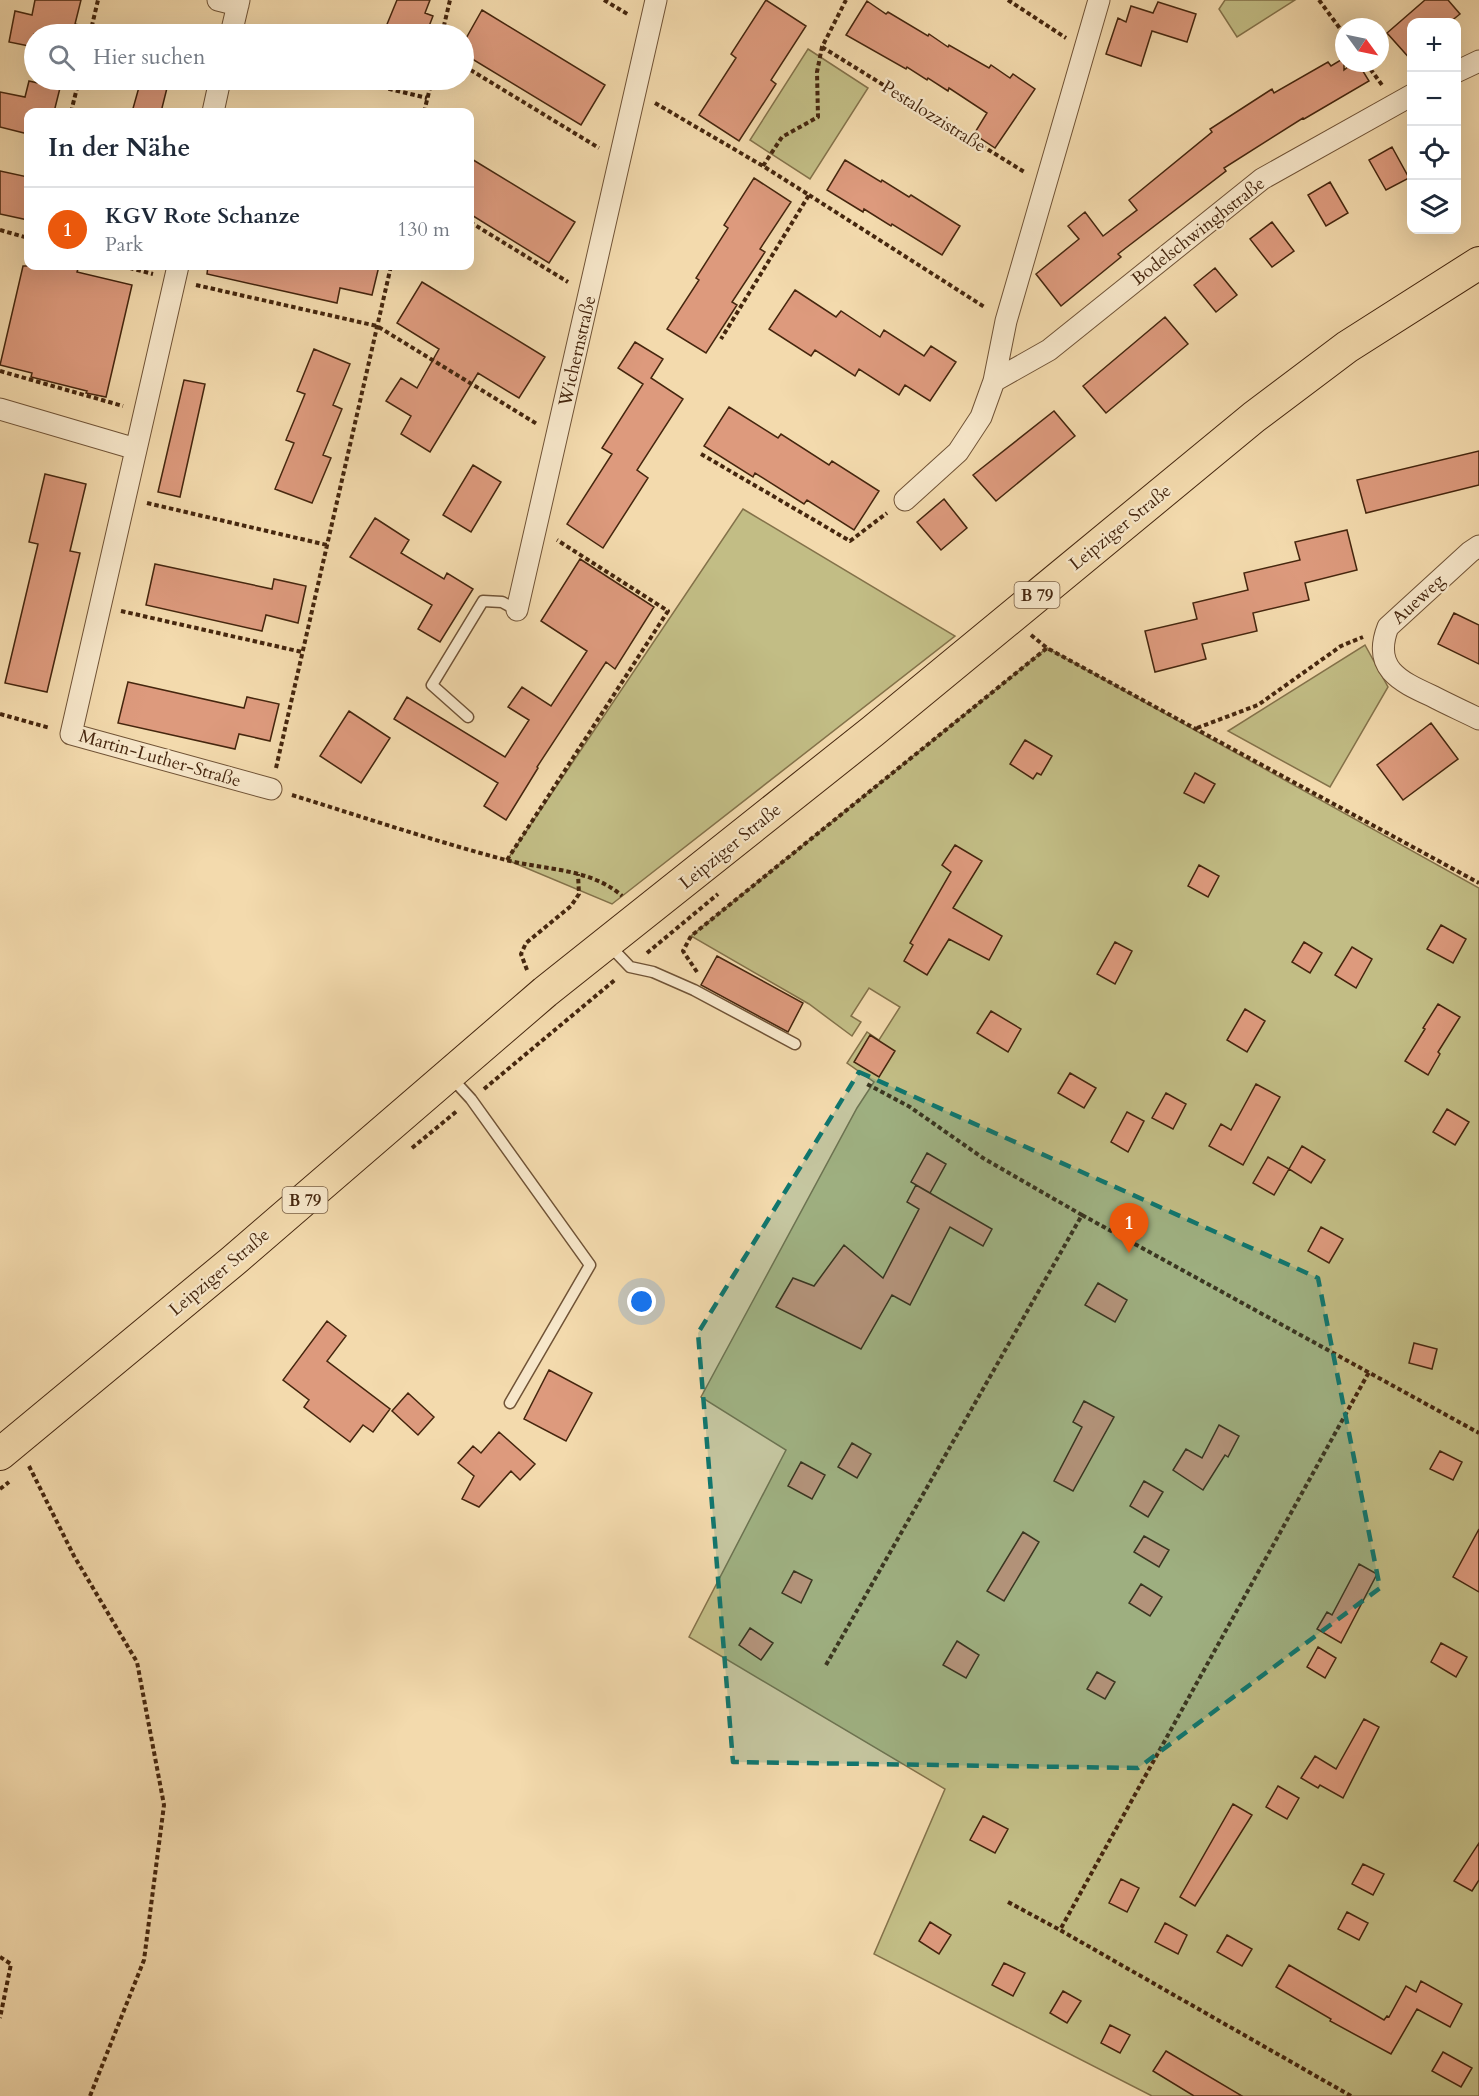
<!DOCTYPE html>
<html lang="de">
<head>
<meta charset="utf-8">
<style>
	body { margin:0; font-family:Cardo,serif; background:#f2f2f3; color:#1f2937 }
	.controls { position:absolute; right:18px; top:18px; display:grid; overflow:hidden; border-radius:12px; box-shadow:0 6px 24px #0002 }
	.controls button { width:54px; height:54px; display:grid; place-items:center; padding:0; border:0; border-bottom:2px solid #e0e1e3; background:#fff; color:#1f2937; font:30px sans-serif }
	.compass { position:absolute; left:1335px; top:18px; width:54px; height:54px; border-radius:50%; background:#fff; box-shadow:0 6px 24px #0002; rotate:123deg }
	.you { position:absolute; left:642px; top:1302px; width:21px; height:21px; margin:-15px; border:4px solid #fff; border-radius:50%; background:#1a73e8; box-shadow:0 0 0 9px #1a73e833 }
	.badge { display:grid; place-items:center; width:39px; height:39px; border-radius:50%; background:#ea580c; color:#fff; font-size:20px; font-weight:700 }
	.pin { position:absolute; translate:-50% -50px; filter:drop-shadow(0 2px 3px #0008) }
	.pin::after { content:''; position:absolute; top:32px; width:21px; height:18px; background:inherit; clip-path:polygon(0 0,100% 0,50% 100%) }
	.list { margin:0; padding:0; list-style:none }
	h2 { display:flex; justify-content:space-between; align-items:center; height:78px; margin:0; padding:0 24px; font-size:26px }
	h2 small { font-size:20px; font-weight:400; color:#747a83 }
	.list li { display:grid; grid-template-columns:39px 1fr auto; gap:18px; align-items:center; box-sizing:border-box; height:84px; padding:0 24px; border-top:2px solid #e0e1e3 }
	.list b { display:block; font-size:22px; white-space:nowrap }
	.list p { margin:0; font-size:20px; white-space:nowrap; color:#747a83 }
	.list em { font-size:20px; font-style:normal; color:#747a83 }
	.icon { flex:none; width:33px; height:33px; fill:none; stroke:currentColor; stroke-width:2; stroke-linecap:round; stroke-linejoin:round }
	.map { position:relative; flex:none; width:1479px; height:2096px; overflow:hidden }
	.search { position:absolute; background:#fff; box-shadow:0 6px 24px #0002; left:24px; top:24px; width:450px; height:66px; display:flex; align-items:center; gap:15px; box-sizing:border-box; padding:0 21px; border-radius:33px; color:#747a83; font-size:22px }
	.panel { position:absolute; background:#fff; box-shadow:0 6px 24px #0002; left:24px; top:108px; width:450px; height:162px; border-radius:12px }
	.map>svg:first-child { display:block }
	.green { fill:#c2bd85; stroke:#84724a; stroke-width:1.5 }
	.building { fill:#dd9a7d; stroke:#45260e; stroke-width:1.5 }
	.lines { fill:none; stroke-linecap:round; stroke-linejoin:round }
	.lane-casing { stroke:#705336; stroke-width:13 }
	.street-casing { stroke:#705336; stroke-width:23 }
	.primary-casing { stroke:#45260e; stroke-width:34 }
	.path { stroke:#45260e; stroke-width:4; stroke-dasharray:4.5 3; stroke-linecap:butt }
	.lane { stroke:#f7e7ca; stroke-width:10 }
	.street { stroke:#f7e7ca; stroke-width:21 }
	.primary { stroke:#f3daad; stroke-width:32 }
	.marked { fill:#0f766e; fill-opacity:0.2; stroke:#0f766e; stroke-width:4.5; stroke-dasharray:12 8; stroke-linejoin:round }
	.labels { text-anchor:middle; stroke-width:4.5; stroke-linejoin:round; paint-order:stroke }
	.shield { fill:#f7e7ca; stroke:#7a6046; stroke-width:1.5 }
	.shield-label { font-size:16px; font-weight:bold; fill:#45260e }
	.street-label { font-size:18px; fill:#45260e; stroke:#f7e7ca }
</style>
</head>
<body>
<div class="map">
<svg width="1479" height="2096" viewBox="0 0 1479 2096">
	<rect width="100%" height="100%" fill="#f3daad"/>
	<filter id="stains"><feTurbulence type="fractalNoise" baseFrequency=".00333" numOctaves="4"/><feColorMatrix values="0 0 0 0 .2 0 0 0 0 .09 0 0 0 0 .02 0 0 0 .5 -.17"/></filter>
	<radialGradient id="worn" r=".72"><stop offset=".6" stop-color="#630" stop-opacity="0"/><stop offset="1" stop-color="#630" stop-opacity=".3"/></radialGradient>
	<path class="green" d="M 1225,0 L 1295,0 L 1237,37 L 1219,9 Z
		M 808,49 L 868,88 L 810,179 L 750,140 Z
		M 743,509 L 955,636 L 612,904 L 507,860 Z
		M 1365,645 L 1388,687 L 1330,787 L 1228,731 Z
		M 1047,648 L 1479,888 L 1479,2096 L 1152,2096 L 874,1954 L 945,1789 L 689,1637 L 786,1450 L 701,1397 L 857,1108 L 874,1082 L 847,1063 L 867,1032 L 879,1040 L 900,1007 L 869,988 L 851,1016 L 861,1022 L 852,1036 L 809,1004 L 691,936 Z"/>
	<path class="building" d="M 35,0 L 81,0 L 75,24 L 83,26 L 82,34 L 34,34 L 34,47 L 9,42 L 15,11 L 32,15 Z
		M 397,0 L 430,0 L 425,13 L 433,16 L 426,34 L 383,34 Z
		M 766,0 L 806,26 L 771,80 L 776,84 L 739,141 L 699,115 L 736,58 L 731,54 Z
		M 1425,0 L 1448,0 L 1460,14 L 1450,22 L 1412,22 L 1412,61 L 1387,33 Z
		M 867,1 L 886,14 L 888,12 L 928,36 L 929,34 L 948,47 L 949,45 L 989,68 L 991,65 L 1010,78 L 1013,74 L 1035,89 L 995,148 L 974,134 L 987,113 L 949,88 L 948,91 L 928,78 L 927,80 L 907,67 L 906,69 L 846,35 Z
		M 1158,2 L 1196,14 L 1187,42 L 1152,31 L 1141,66 L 1106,54 L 1118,18 L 1126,22 L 1131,6 L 1153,13 Z
		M 482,10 L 605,85 L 581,125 L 464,54 L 464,42 Z
		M 1344,58 L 1344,70 L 1353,63 L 1358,63 L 1369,81 L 1304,119 L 1303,118 L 1224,168 L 1226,171 L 1118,254 L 1121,257 L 1061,306 L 1036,274 L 1079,239 L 1068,226 L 1085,212 L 1103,236 L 1137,210 L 1129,200 L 1212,132 L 1210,129 L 1272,89 L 1274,93 L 1328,62 L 1331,66 Z
		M 141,80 L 169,80 L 161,112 L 132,112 Z
		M 29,81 L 60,88 L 54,112 L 28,112 L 28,134 L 0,127 L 0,92 L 25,97 Z
		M 1392,147 L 1409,178 L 1386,190 L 1369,160 Z
		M 470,158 L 575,222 L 549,263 L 470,214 Z
		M 845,160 L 881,182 L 882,180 L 909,197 L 911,195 L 960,226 L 942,255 L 892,224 L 891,226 L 864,209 L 863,212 L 827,190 Z
		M 0,171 L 28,177 L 28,220 L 0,214 Z
		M 754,178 L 791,202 L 760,249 L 765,252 L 732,302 L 737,305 L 706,353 L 667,329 L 699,280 L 696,278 L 728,228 L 724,225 Z
		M 1330,182 L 1348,213 L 1326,226 L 1308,195 Z
		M 1272,222 L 1294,251 L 1272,267 L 1250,239 Z
		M 23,266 L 79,266 L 77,272 L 132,285 L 106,397 L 86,393 L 87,391 L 31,377 L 32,373 L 0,365 Z
		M 208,266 L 379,266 L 372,295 L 340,288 L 337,303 L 207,274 Z
		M 1215,268 L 1237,295 L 1216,312 L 1194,285 Z
		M 422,282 L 545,357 L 519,398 L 478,373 L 430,452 L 401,434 L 411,416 L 386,401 L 401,378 L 417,388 L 439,349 L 397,323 Z
		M 795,290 L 836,317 L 841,311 L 880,337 L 884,330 L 924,356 L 931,346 L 956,362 L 930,401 L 905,385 L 899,395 L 859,369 L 855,376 L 815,350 L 811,356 L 769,329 Z
		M 1165,317 L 1188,344 L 1106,413 L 1083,386 Z
		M 635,342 L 663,359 L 651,378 L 683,399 L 637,470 L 648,478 L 603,548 L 567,524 L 612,454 L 602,448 L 643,384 L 618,368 Z
		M 314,349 L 350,364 L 333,405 L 342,409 L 323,455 L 331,458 L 312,503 L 275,489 L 294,443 L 286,440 L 305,394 L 297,391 Z
		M 184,380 L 205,384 L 180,497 L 158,492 Z
		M 729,407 L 778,438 L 781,434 L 829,465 L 832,461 L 879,491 L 854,530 L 807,500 L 804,504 L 755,473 L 753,477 L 704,446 Z
		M 1054,411 L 1075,436 L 996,501 L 973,475 Z
		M 1479,451 L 1479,485 L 1366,513 L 1357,480 Z
		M 473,465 L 501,482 L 471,532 L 443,515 Z
		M 45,474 L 86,484 L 70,551 L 80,553 L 47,692 L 5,683 L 38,544 L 29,542 Z
		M 944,499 L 967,528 L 941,550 L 917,522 Z
		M 375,518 L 409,540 L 401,553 L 444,579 L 447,573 L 473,589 L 440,642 L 418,629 L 432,605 L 350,557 Z
		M 1347,530 L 1357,570 L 1305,583 L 1309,600 L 1253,613 L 1257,631 L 1202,644 L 1206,659 L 1155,672 L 1145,631 L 1197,619 L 1193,603 L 1248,590 L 1244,573 L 1300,560 L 1295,542 Z
		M 580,559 L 654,607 L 615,669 L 606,662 L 537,767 L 538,768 L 506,820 L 484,806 L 498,783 L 394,719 L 407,697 L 505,757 L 529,720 L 508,707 L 522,687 L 551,706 L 587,651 L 541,621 Z
		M 155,564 L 272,589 L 274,579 L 306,586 L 298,623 L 266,615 L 262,631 L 146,605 Z
		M 1454,613 L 1479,625 L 1479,664 L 1438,644 Z
		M 128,682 L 244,708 L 247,697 L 279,704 L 270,741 L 239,734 L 235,749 L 118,723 Z
		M 349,711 L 390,738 L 361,783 L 320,756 Z
		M 1431,723 L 1458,759 L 1403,800 L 1377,765 Z
		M 1025,740 L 1052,756 L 1041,775 L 1037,773 L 1033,779 L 1010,764 Z
		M 1195,773 L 1215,784 L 1204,803 L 1184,793 Z
		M 955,845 L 982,861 L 953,908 L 1002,936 L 989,960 L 949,939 L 927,975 L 904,961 L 913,945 L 910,943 L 951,872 L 942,865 Z
		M 1199,865 L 1219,876 L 1208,897 L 1188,886 Z
		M 1441,925 L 1466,939 L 1453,963 L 1427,949 Z
		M 1115,942 L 1132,951 L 1115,984 L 1097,974 Z
		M 1304,942 L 1322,953 L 1310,973 L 1292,962 Z
		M 1352,947 L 1372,959 L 1356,988 L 1335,975 Z
		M 717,956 L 803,1003 L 788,1032 L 701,985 Z
		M 1438,1004 L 1460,1017 L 1438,1052 L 1440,1054 L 1428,1075 L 1405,1061 L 1425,1029 L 1423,1028 Z
		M 1245,1009 L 1265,1021 L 1247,1052 L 1227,1040 Z
		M 991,1011 L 1021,1029 L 1008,1052 L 977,1033 Z
		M 870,1035 L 895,1051 L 879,1077 L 854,1062 Z
		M 1070,1073 L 1096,1088 L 1084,1108 L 1058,1093 Z
		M 1256,1084 L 1280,1097 L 1243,1165 L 1209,1146 L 1221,1124 L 1231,1130 Z
		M 1166,1093 L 1186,1104 L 1173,1129 L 1152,1118 Z
		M 1447,1109 L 1469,1122 L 1455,1145 L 1433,1132 Z
		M 1127,1112 L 1144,1121 L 1128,1152 L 1111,1142 Z
		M 1302,1146 L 1325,1160 L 1311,1183 L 1289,1169 Z
		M 927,1153 L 946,1164 L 930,1193 L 911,1182 Z
		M 1268,1157 L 1289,1169 L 1274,1195 L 1253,1183 Z
		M 916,1185 L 992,1229 L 983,1246 L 950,1227 L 910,1305 L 892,1295 L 861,1349 L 776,1307 L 793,1278 L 814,1286 L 844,1245 L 883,1278 L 919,1209 L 907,1202 Z
		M 1321,1227 L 1343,1239 L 1329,1263 L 1308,1251 Z
		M 1098,1283 L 1127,1300 L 1115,1322 L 1085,1305 Z
		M 327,1321 L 346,1336 L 327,1361 L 390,1409 L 373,1432 L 363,1425 L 350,1442 L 304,1407 L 309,1400 L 283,1380 Z
		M 1414,1343 L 1437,1349 L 1432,1369 L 1409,1363 Z
		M 549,1370 L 592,1393 L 566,1441 L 524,1419 Z
		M 408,1393 L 434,1417 L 418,1435 L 392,1411 Z
		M 1084,1401 L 1114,1417 L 1073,1491 L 1054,1481 L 1082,1427 L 1073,1422 Z
		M 1219,1425 L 1239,1436 L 1228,1457 L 1225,1455 L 1203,1490 L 1173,1470 L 1186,1449 L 1202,1458 Z
		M 499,1432 L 535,1464 L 520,1480 L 511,1471 L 479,1507 L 462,1499 L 474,1476 L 458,1463 L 473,1446 L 481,1453 Z
		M 852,1443 L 871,1454 L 857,1478 L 838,1467 Z
		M 1440,1451 L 1462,1462 L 1453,1480 L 1430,1469 Z
		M 801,1462 L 825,1475 L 812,1499 L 788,1486 Z
		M 1144,1481 L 1163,1492 L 1148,1517 L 1130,1506 Z
		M 1479,1529 L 1479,1592 L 1453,1577 Z
		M 1023,1532 L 1039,1542 L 1004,1601 L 987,1591 Z
		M 1144,1536 L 1169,1550 L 1159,1567 L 1134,1552 Z
		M 1359,1564 L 1377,1574 L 1341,1643 L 1317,1629 L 1327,1612 L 1332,1615 Z
		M 794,1571 L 812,1580 L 801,1603 L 782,1593 Z
		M 1141,1584 L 1162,1597 L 1150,1616 L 1129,1603 Z
		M 750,1628 L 773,1643 L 761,1660 L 739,1645 Z
		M 957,1641 L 979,1655 L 966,1678 L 943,1665 Z
		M 1441,1643 L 1467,1657 L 1456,1677 L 1431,1662 Z
		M 1318,1647 L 1336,1658 L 1325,1678 L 1307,1667 Z
		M 1097,1672 L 1115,1682 L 1105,1699 L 1087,1689 Z
		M 1364,1719 L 1379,1727 L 1343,1798 L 1320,1785 L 1318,1788 L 1301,1778 L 1315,1756 L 1336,1769 Z
		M 1278,1786 L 1299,1798 L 1287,1819 L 1266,1807 Z
		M 1233,1804 L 1252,1815 L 1195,1906 L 1180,1897 Z
		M 983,1816 L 1008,1829 L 995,1853 L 970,1840 Z
		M 1479,1843 L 1479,1880 L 1472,1891 L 1454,1881 Z
		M 1363,1864 L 1384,1874 L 1373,1895 L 1352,1884 Z
		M 1121,1879 L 1139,1888 L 1127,1912 L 1109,1903 Z
		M 1347,1912 L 1368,1923 L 1359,1940 L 1338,1929 Z
		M 930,1922 L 951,1935 L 939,1954 L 919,1941 Z
		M 1165,1923 L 1187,1935 L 1178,1954 L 1155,1942 Z
		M 1227,1935 L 1252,1949 L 1242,1966 L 1217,1952 Z
		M 1004,1963 L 1025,1973 L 1013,1996 L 992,1985 Z
		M 1289,1965 L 1384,2020 L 1387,2016 L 1389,2017 L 1406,1986 L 1416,1992 L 1421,1981 L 1462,2004 L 1450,2027 L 1417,2009 L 1391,2054 L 1330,2021 L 1331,2019 L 1276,1987 Z
		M 1063,1991 L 1081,2001 L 1067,2023 L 1050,2013 Z
		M 1110,2025 L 1130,2035 L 1120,2053 L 1101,2043 Z
		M 1166,2051 L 1242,2096 L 1194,2096 L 1153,2071 Z
		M 1443,2052 L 1472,2068 L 1461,2087 L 1432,2071 Z"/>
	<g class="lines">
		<g class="lane-casing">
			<path id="lane" d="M 468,717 L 432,685 L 483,601 L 502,602 L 517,610
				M 609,945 L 630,967 L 653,972 L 694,990 L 795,1044
				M 450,1076 L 471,1099 L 590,1265 L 510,1403"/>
		</g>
		<g class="street-casing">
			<path id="street" d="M 218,0 L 238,5
				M 231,34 L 239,0
				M 1456,72 L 1479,61
				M 213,112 L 220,80
				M 178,266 L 71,734 L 271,789
				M 994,381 L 1049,350 L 1262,179 L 1412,95
				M 0,409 L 136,449
				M 905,500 L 958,452 L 981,417 L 994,381 L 1006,321 L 1099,0
				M 1479,546 L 1470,552 L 1388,627 C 1372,668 1399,681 1432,696 C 1447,704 1463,711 1479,719
				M 517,610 L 656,0"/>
		</g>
		<g class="primary-casing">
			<path id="primary" d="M 0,1454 L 233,1261 L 545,992 L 873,731 L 1254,417 L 1347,347 L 1479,263"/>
		</g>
		<path class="path" d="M 604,0 L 629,15
			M 1008,0 L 1066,38
			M 1319,0 L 1344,34
			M 90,34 L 98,0
			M 442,34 L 450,0
			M 822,47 L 1026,173
			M 1366,63 L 1382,85
			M 464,66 L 599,148
			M 352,80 L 427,98
			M 655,103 L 763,166 L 809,195 L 721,339
			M 71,112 L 79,80
			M 424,112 L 432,80
			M 763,166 L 782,137 L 818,117 L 817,72 L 822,47 L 846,0
			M 809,195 L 986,308
			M 470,222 L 568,282
			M 0,230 L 28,238
			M 122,266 L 153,274
			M 196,285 L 377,326 L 537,424
			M 0,371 L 123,406
			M 701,454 L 850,541 L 887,513
			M 147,503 L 327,545
			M 121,611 L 302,652
			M 1031,635 L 1047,648 L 1479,883
			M 0,714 L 50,728
			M 1197,728 L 1258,705 L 1341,646 L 1363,637
			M 276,768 L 391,266
			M 292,795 C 363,817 434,841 506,860 C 544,870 591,868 622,896
			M 507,860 L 668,611 L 557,540
			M 647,953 L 718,894
			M 527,970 L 521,954 L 526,943 L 571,906 L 579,894 L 578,874
			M 697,972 L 683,951 L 691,936 L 1047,648
			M 484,1089 L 616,979
			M 412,1148 L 457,1111
			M 1082,1215 L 1479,1433
			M 29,1466 L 74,1556 L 137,1662 L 164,1805 L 144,1960 L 90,2096
			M 0,1489 L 9,1482
			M 826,1665 L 1082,1215 L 983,1158 L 910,1107 L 865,1083
			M 1008,1902 L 1060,1930
			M 0,1957 L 11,1964 L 0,2018
			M 1351,2096 L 1060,1930 L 1369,1372"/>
		<use href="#lane" class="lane"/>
		<use href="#street" class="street"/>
		<use href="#primary" class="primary"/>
	</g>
	<path class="marked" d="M 859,1072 L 1318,1278 L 1380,1588 L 1138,1768 L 733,1762 L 698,1333 Z"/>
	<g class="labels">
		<g class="shield">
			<rect x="1014.5" y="582" width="45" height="26" rx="4.5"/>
			<rect x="282.5" y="1187" width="45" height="26" rx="4.5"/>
		</g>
		<g class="shield-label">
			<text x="1037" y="601">B 79</text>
			<text x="305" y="1206">B 79</text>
		</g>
		<g class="street-label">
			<text transform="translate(934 116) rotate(32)" y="6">Pestalozzistraße</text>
			<text transform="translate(1198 231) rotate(-38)" y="6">Bodelschwinghstraße</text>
			<text transform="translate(577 351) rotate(-77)" y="6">Wichernstraße</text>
			<text transform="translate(1120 527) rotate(-39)" y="6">Leipziger Straße</text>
			<text transform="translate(1418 599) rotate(-43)" y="6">Aueweg</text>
			<text transform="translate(160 758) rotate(16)" y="6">Martin-Luther-Straße</text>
			<text transform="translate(730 846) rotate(-39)" y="6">Leipziger Straße</text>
			<text transform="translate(219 1272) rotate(-40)" y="6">Leipziger Straße</text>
		</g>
	</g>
	<rect width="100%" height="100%" filter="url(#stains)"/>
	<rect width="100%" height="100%" fill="url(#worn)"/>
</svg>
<div class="controls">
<button>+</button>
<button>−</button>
<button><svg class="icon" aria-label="locate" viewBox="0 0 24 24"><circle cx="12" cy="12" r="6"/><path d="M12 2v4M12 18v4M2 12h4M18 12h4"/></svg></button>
<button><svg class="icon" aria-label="layers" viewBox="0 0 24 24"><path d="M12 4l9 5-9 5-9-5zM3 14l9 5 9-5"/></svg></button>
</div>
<svg class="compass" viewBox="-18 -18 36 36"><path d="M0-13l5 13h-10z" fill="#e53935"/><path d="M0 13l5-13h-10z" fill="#747a83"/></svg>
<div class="you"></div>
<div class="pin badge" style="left:1129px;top:1253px">1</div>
<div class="search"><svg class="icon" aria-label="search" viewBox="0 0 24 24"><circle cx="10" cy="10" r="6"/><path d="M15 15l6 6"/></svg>Hier suchen</div>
<section class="panel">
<h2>In der Nähe<small></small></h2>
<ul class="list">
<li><span class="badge">1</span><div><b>KGV Rote Schanze</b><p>Park</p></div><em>130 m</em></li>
</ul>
</section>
</div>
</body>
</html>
